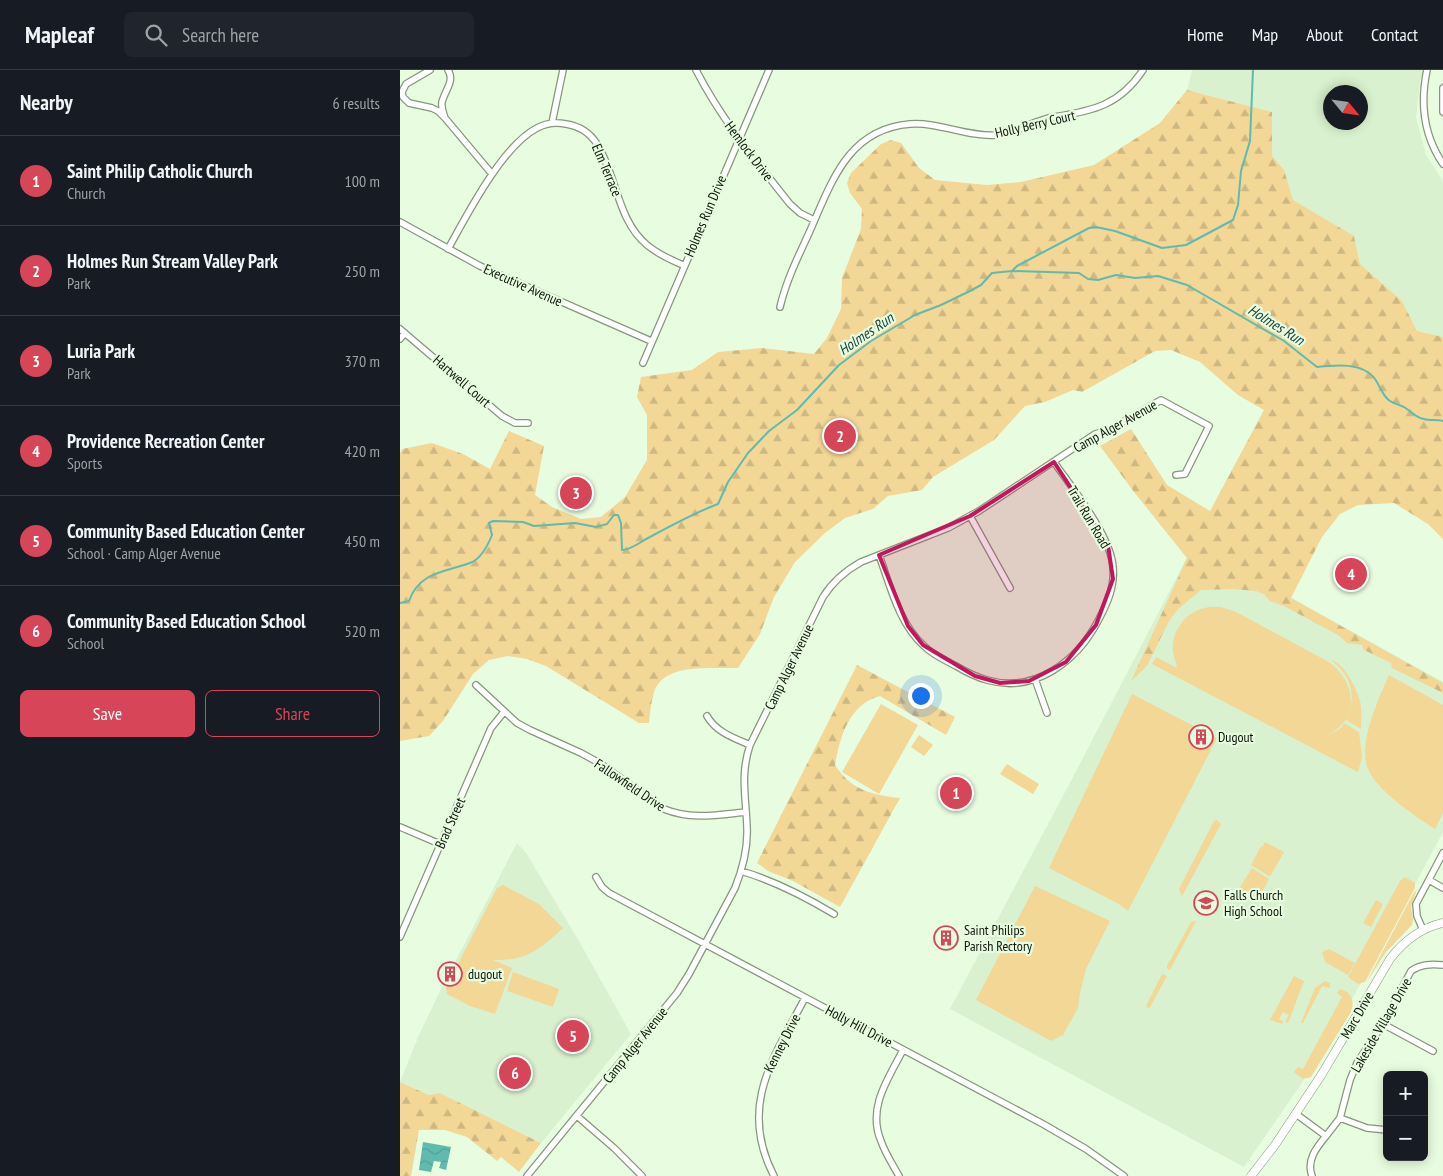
<!DOCTYPE html>
<html lang="en">
<head>
<meta charset="utf-8">
<style>
	body { margin:0; font-family:"PT Sans Narrow",sans-serif; background:#20242c; color:#f1f3f6 }
	.controls { position:absolute; right:15px; bottom:15px; display:grid; overflow:hidden; border-radius:8px; box-shadow:0 2px 12px #0003 }
	.controls button { width:45px; height:45px; display:grid; place-items:center; padding:0; border:0; border-bottom:1px solid #363941; background:#171b24; color:#f1f3f6; font:25px sans-serif }
	.compass { position:absolute; left:923px; top:15px; width:45px; height:45px; border-radius:50%; background:#171b24; box-shadow:0 2px 12px #0003; rotate:119deg }
	.you { position:absolute; left:520px; top:625px; width:18px; height:18px; margin:-12px; border:4px solid #fff; border-radius:50%; background:#1a73e8; box-shadow:0 0 0 8px #1a73e833 }
	.badge { display:grid; place-items:center; width:32px; height:32px; border-radius:50%; background:#d64558; color:#fff; font-size:16px; font-weight:700 }
	.pin { position:absolute; translate:-50% -50%; border:2px solid #fff; box-shadow:0 1px 5px #0006 }
	.list { margin:0; padding:0; list-style:none }
	h2 { display:flex; justify-content:space-between; align-items:center; height:65px; margin:0; padding:0 20px; font-size:21px }
	h2 small { font-size:16px; font-weight:400; color:#9ea1a6 }
	.list li { display:grid; grid-template-columns:32px 1fr auto; gap:15px; align-items:center; box-sizing:border-box; height:90px; padding:0 20px; border-top:1px solid #363941 }
	.list b { display:block; font-size:19px; white-space:nowrap }
	.list p { margin:0; font-size:16px; white-space:nowrap; color:#9ea1a6 }
	.list em { font-size:16px; font-style:normal; color:#9ea1a6 }
	.actions { display:flex; gap:10px; padding:15px 20px }
	.actions a { flex:1; padding:11px 0; border:1px solid #d64558; border-radius:8px; text-align:center; font-size:18px; color:#d64558 }
	.actions .main { background:#d64558; color:#fff }
	.icon { flex:none; width:28px; height:28px; fill:none; stroke:currentColor; stroke-width:2; stroke-linecap:round; stroke-linejoin:round }
	.map { position:relative; flex:none; width:1043px; height:1106px; overflow:hidden }
	header { display:flex; align-items:center; gap:30px; box-sizing:border-box; height:70px; padding:0 25px; background:#171b24; border-bottom:1px solid #363941 }
	header strong { font-size:24px }
	nav { display:flex; gap:28px; margin-inline-start:auto; font-size:18px }
	.search { width:350px; height:45px; background:#20242c; display:flex; align-items:center; gap:12px; box-sizing:border-box; padding:0 18px; border-radius:8px; color:#9ea1a6; font-size:19px }
	main { display:flex }
	aside { flex:1; background:#171b24 }
	.map>svg:first-child { display:block }
	.built { fill:#d9f1ce; fill-rule:evenodd }
	.green { fill:#f2d797 }
	.forest { fill:url(#forest-firs) }
	.water { fill:url(#water-waves) }
	.lines { fill:none; stroke-linecap:round; stroke-linejoin:round }
	.stream { stroke:#60bbae; stroke-width:2 }
	.street-casing { stroke:#86977d; stroke-width:8 }
	.secondary-casing { stroke:#86977d; stroke-width:9 }
	.street { stroke:#fff; stroke-width:5.5 }
	.secondary { stroke:#fff; stroke-width:8 }
	.marked { fill:#c2185b; fill-opacity:0.2; stroke:#c2185b; stroke-width:4; stroke-linejoin:round }
	.labels { text-anchor:middle; stroke-width:4.5; stroke-linejoin:round; paint-order:stroke }
	.street-label { font-size:14px; fill:#0e150b; stroke:#e8fcdf }
	.poi-label { font-size:14px; fill:#0e150b; stroke:#e8fcdf; text-anchor:start }
	.water-label { font-size:15px; font-style:italic; fill:#1a443e; stroke:#e8fcdf }
</style>
</head>
<body>
<header>
<strong>Mapleaf</strong>
<div class="search"><svg class="icon" aria-label="search" viewBox="0 0 24 24"><circle cx="10" cy="10" r="6"/><path d="M15 15l6 6"/></svg>Search here</div>
<nav><a>Home</a><a>Map</a><a>About</a><a>Contact</a></nav>
</header>
<main>
<aside>
<h2>Nearby<small>6 results</small></h2>
<ul class="list">
<li><span class="badge">1</span><div><b>Saint Philip Catholic Church</b><p>Church</p></div><em>100 m</em></li>
<li><span class="badge">2</span><div><b>Holmes Run Stream Valley Park</b><p>Park</p></div><em>250 m</em></li>
<li><span class="badge">3</span><div><b>Luria Park</b><p>Park</p></div><em>370 m</em></li>
<li><span class="badge">4</span><div><b>Providence Recreation Center</b><p>Sports</p></div><em>420 m</em></li>
<li><span class="badge">5</span><div><b>Community Based Education Center</b><p>School · Camp Alger Avenue</p></div><em>450 m</em></li>
<li><span class="badge">6</span><div><b>Community Based Education School</b><p>School</p></div><em>520 m</em></li>
</ul>
<div class="actions"><a class="main">Save</a><a>Share</a></div>
</aside>
<div class="map">
<svg width="1043" height="1106" viewBox="0 0 1043 1106">
	<defs>
		<pattern id="forest-firs" width="22" height="20" patternUnits="userSpaceOnUse" patternTransform="scale(1.25)"><rect width="22" height="20" fill="#f2d797"/><path d="M5 1l3.5 6h-7zM16 11l3.5 6h-7z" fill="#ceb881"/></pattern>
		<pattern id="water-waves" width="16" height="10" patternUnits="userSpaceOnUse" patternTransform="scale(1.25)"><rect width="16" height="10" fill="#60bbae"/><path d="M0 5q4-4 8 0t8 0" fill="none" stroke="#52a094"/></pattern>
	</defs>
	<rect width="100%" height="100%" fill="#e8fcdf"/>
	<path class="built" d="M 792,0 L 1024,0 L 1020,10 L 1016,48 L 1026,85 L 1043,111 L 1043,267 L 1017,261 L 1002,231 L 960,194 L 954,166 L 893,130 L 872,86 L 872,42 L 787,20 ZM 931,22 L 961,22 L 961,52 L 931,52 Z
		M 794,474 L 1043,612 L 1043,762 L 967,904 L 966,904 L 919,988 L 844,1097 L 550,939 L 672,709 Z
		M 117,773 L 126,783 L 180,873 L 231,964 L 141,1073 L 40,1023 L 30,1025 L 0,1012 L 19,965 L 41,919 Z"/>
	<path class="green" d="M 821,537 L 836,542 L 929,592 C 946,605 957,625 947,647 C 943,656 934,661 927,666 L 941,658 L 944,653 L 959,662 L 962,687 L 958,702 L 752,594 L 756,587 L 777,598 C 776,593 774,587 773,582 C 771,562 785,542 805,538 C 810,536 816,537 821,537 Z
		M 931,590 C 944,593 956,617 960,631 C 962,639 961,650 961,659 L 946,650 C 957,627 952,606 931,590 Z
		M 989,605 L 1043,635 L 1043,743 L 1035,759 C 1015,746 979,722 969,701 C 956,676 979,628 989,605 Z
		M 732,624 L 817,668 L 728,841 L 719,834 L 649,798 Z
		M 481,634 L 518,655 L 479,724 L 442,702 Z
		M 519,665 L 533,675 L 524,686 L 511,677 Z
		M 607,694 L 639,714 L 633,724 L 600,704 Z
		M 817,750 L 821,754 L 782,826 L 779,819 L 814,751 Z
		M 865,772 L 884,782 L 871,805 L 869,806 L 851,795 L 861,776 L 862,777 Z
		M 852,798 L 869,809 L 856,833 L 837,822 Z
		M 1005,807 L 1015,813 L 1015,818 L 965,912 L 958,914 L 948,907 L 1000,811 Z
		M 103,815 L 139,834 L 163,858 C 139,880 127,891 93,890 L 112,898 L 95,944 L 70,936 L 47,924 L 46,917 L 97,818 Z
		M 635,816 L 710,851 L 686,899 L 680,923 L 678,938 L 663,965 L 651,971 L 576,930 Z
		M 1017,819 L 1011,837 L 1013,849 L 1012,855 L 986,882 L 966,913 L 1013,824 Z
		M 976,830 L 983,834 L 971,857 L 963,853 Z
		M 796,851 L 770,900 L 767,898 L 767,896 L 791,852 Z
		M 929,879 L 955,893 L 948,905 L 925,892 L 922,882 Z
		M 113,902 L 159,919 L 153,937 L 107,921 Z
		M 762,904 L 767,906 L 749,939 L 746,936 Z
		M 894,906 L 904,911 L 888,953 L 885,952 L 889,945 L 883,942 L 879,949 L 883,951 L 882,954 L 870,950 Z
		M 925,911 L 930,913 L 930,918 L 922,916 L 903,953 L 901,953 L 915,918 Z
		M 940,919 C 952,922 955,932 951,942 L 911,1007 L 903,1009 L 894,1002 L 898,997 L 903,999 L 942,927 L 937,923 Z"/>
	<path class="forest" d="M 787,20 L 872,42 L 872,86 L 884,100 L 893,130 L 954,166 L 960,194 L 1002,231 L 1017,261 L 1043,267 L 1043,469 L 1028,454 L 994,433 L 958,435 L 940,444 L 922,467 L 891,528 L 1043,613 L 1043,623 L 992,598 L 991,593 L 964,580 L 962,575 L 947,573 L 938,565 L 884,536 L 870,531 L 864,524 L 856,521 L 833,519 L 801,520 L 778,539 L 769,551 L 747,596 L 731,611 L 787,488 L 734,422 L 700,376 L 731,359 L 767,415 L 810,441 L 864,340 L 838,325 L 800,292 L 771,280 L 755,281 L 682,322 L 673,320 L 645,332 L 625,336 L 594,370 L 533,407 L 522,420 L 488,426 L 473,439 L 445,448 L 425,463 L 395,492 L 374,527 L 360,564 L 338,598 C 312,599 264,592 254,622 C 251,632 250,643 249,653 L 239,653 L 146,596 L 127,589 L 108,586 L 89,590 L 73,604 L 43,651 L 29,666 L 0,671 L 0,383 L 2,379 L 32,373 L 63,384 L 90,399 L 109,361 L 144,376 L 135,425 L 152,437 L 181,449 L 201,447 L 225,427 L 247,390 L 247,345 L 237,327 L 241,307 L 292,300 L 318,282 L 362,278 L 414,284 L 427,268 L 441,239 L 442,208 L 461,159 L 462,139 L 450,123 L 447,113 L 451,103 L 481,74 L 491,70 L 501,73 L 519,98 L 535,110 L 587,115 L 621,112 L 694,95 L 760,53 Z
		M 457,595 L 555,647 L 546,665 L 480,626 C 449,634 440,667 435,695 C 451,720 472,725 500,728 L 440,837 L 393,811 L 368,801 L 357,793 Z
		M 0,1012 L 29,1025 L 40,1023 L 141,1073 L 119,1102 L 101,1087 L 97,1091 L 67,1067 L 45,1060 L 19,1060 L 11,1106 L 0,1106 Z"/>
	<path class="water" d="M 23,1072 L 51,1077 L 46,1100 L 39,1098 L 41,1092 L 34,1091 L 31,1102 L 19,1100 Z"/>
	<g class="lines">
		<path class="stream" d="M 612,201 L 617,196 L 689,158 L 696,157 L 715,161 L 762,178 L 786,175 L 833,150 L 838,135 L 841,101 L 850,71 L 853,0
			M 0,533 L 9,531 C 19,502 45,502 70,493 C 81,489 88,475 92,465 L 89,453 L 93,451 L 123,452 L 134,456 L 175,453 L 196,457 L 207,454 L 214,445 L 218,445 L 221,453 L 222,480 C 234,479 239,472 250,467 C 272,455 294,443 318,434 L 328,412 L 348,383 L 369,361 L 397,340 L 439,295 L 471,271 L 515,245 L 541,235 L 570,221 L 581,215 L 592,203 L 612,201 L 679,203 L 688,209 L 698,210 L 716,205 L 735,208 L 758,206 L 787,215 L 884,271 L 917,297 C 935,295 963,292 975,309 C 980,316 983,327 990,331 C 995,334 1000,335 1004,337 C 1011,341 1016,348 1024,349 C 1030,351 1037,349 1043,351"/>
		<g class="street-casing">
			<path id="street" d="M 30,0 L 6,14 L 2,22 L 3,27 L 9,33 L 32,38 L 38,41 L 45,48 C 43,42 41,38 42,32 C 45,20 55,11 48,0
				M 296,0 C 321,49 356,91 390,134 L 400,143 L 414,150
				M 1027,0 C 1020,33 1024,66 1043,94
				M 1043,18 L 1043,42
				M 45,48 L 92,104
				M 152,53 L 163,0
				M 0,152 L 80,196 L 251,271
				M 48,179 C 67,145 102,76 137,58 C 146,53 157,52 166,54 C 179,56 190,63 197,74 C 217,106 217,150 247,175 C 258,184 271,190 283,195
				M 380,237 C 386,211 398,187 409,163 C 431,114 447,59 510,54 C 540,52 567,67 596,65 C 617,63 634,50 654,47 C 693,41 720,35 743,0
				M 0,259 L 102,346 L 115,353 L 128,353
				M 0,269 L 5,263
				M 243,293 L 369,0
				M 570,446 L 610,518
				M 479,485 C 490,515 499,554 524,576 C 533,585 545,590 556,596 C 566,602 576,607 587,610 C 635,624 677,591 698,551 C 707,534 715,517 713,497 C 711,466 672,418 654,392
				M 635,609 L 647,643
				M 76,615 L 117,653 L 130,660 L 181,683 L 201,694 L 264,739 C 291,750 317,745 346,742
				M 307,646 C 316,662 334,668 350,675
				M 0,757 L 40,774
				M 341,801 C 375,811 404,826 434,844
				M 196,807 L 202,817 L 209,823 L 643,1054 L 686,1079 L 724,1106
				M 1029,810 L 1043,818
				M 1023,860 L 1017,846 L 1016,834 L 1043,783
				M 0,867 L 91,658 L 104,642
				M 983,954 L 1033,981
				M 896,1044 L 926,1066 L 940,1048 L 950,1010 L 957,993 L 983,954 L 1011,901 C 1021,894 1031,894 1043,895
				M 177,1046 L 214,1078 L 242,1106
				M 940,1048 L 967,1058 L 987,1060
				M 127,1106 L 277,923 L 289,904 L 335,818 C 343,798 348,778 347,757 C 346,727 340,705 350,675 L 423,527 C 433,511 445,501 461,492 L 548,458 L 579,441 L 695,364 L 709,360 L 761,330 L 809,356 L 785,404 L 776,405
				M 374,1106 C 338,1037 373,988 405,928
				M 499,1106 C 493,1095 485,1083 481,1071 C 467,1038 488,1009 503,980
				M 912,1106 C 906,1090 917,1077 926,1066"/>
		</g>
		<g class="secondary-casing">
			<path id="secondary" d="M 851,1106 L 875,1075 L 922,1004 L 990,889 C 1004,871 1020,858 1043,853"/>
		</g>
		<use href="#street" class="street"/>
		<use href="#secondary" class="secondary"/>
	</g>
	<path class="marked" d="M 654,392 L 708,475 L 713,509 L 696,555 L 666,592 L 629,611 L 600,613 L 575,606 L 523,575 L 508,556 L 479,485 L 570,446 Z"/>
	<defs>
		<g id="building-ring" transform="scale(1.25)"><circle r="9.5" fill="#e8fcdf" stroke="#d64558" stroke-width="1.5"/><path d="M-4-6H4V6H1V3H-1V6H-4ZM-2.5-4.3h1.7v1.8h-1.7ZM.8-4.3h1.7v1.8H.8ZM-2.5-1h1.7V.8h-1.7ZM.8-1h1.7V.8H.8Z" fill="#d64558"/></g>
		<g id="school-ring" transform="scale(1.25)"><circle r="9.5" fill="#e8fcdf" stroke="#d64558" stroke-width="1.5"/><path d="M0-5L7-2L0 1L-7-2ZM-4 1L0 2.5L4 1V4Q0 6-4 4Z" fill="#d64558"/></g>
	</defs>
	<g fill-rule="evenodd">
		<use href="#building-ring" x="801" y="667"/>
		<use href="#school-ring" x="806" y="833"/>
		<use href="#building-ring" x="546" y="868"/>
		<use href="#building-ring" x="50" y="904"/>
	</g>
	<g class="labels">
		<g class="street-label">
			<text transform="translate(635 54) rotate(-13)" y="5">Holly Berry Court</text>
			<text transform="translate(349 81) rotate(53)" y="5">Hemlock Drive</text>
			<text transform="translate(207 100) rotate(67)" y="5">Elm Terrace</text>
			<text transform="translate(305 146) rotate(-67)" y="5">Holmes Run Drive</text>
			<text transform="translate(123 215) rotate(24)" y="5">Executive Avenue</text>
			<text transform="translate(62 311) rotate(41)" y="5">Hartwell Court</text>
			<text transform="translate(715 356) rotate(-29)" y="5">Camp Alger Avenue</text>
			<text transform="translate(689 447) rotate(59)" y="5">Trail Run Road</text>
			<text transform="translate(389 597) rotate(-64)" y="5">Camp Alger Avenue</text>
			<text transform="translate(230 715) rotate(34)" y="5">Fallowfield Drive</text>
			<text transform="translate(50 753) rotate(-66)" y="5">Brad Street</text>
			<text transform="translate(957 945) rotate(-60)" y="5">Marc Drive</text>
			<text transform="translate(981 955) rotate(-60)" y="5">Lakeside Village Drive</text>
			<text transform="translate(459 956) rotate(28)" y="5">Holly Hill Drive</text>
			<text transform="translate(382 973) rotate(-63)" y="5">Kenney Drive</text>
			<text transform="translate(235 975) rotate(-51)" y="5">Camp Alger Avenue</text>
		</g>
		<g class="poi-label">
			<text x="818" y="672">Dugout</text>
			<text x="824" y="830">Falls Church<tspan x="824" dy="16">High School</tspan></text>
			<text x="564" y="865">Saint Philips<tspan x="564" dy="16">Parish Rectory</tspan></text>
			<text x="68" y="909">dugout</text>
		</g>
		<g class="water-label">
			<text transform="translate(876 255) rotate(32)" y="5">Holmes Run</text>
			<text transform="translate(466 264) rotate(-34)" y="5">Holmes Run</text>
		</g>
	</g>
</svg>
<div class="controls">
<button>+</button>
<button>−</button>
</div>
<svg class="compass" viewBox="-18 -18 36 36"><path d="M0-13l5 13h-10z" fill="#e53935"/><path d="M0 13l5-13h-10z" fill="#9ea1a6"/></svg>
<div class="you"></div>
<div class="pin badge" style="left:556px;top:723px">1</div>
<div class="pin badge" style="left:440px;top:366px">2</div>
<div class="pin badge" style="left:176px;top:423px">3</div>
<div class="pin badge" style="left:951px;top:504px">4</div>
<div class="pin badge" style="left:173px;top:966px">5</div>
<div class="pin badge" style="left:115px;top:1003px">6</div>
</div>
</main>
</body>
</html>
